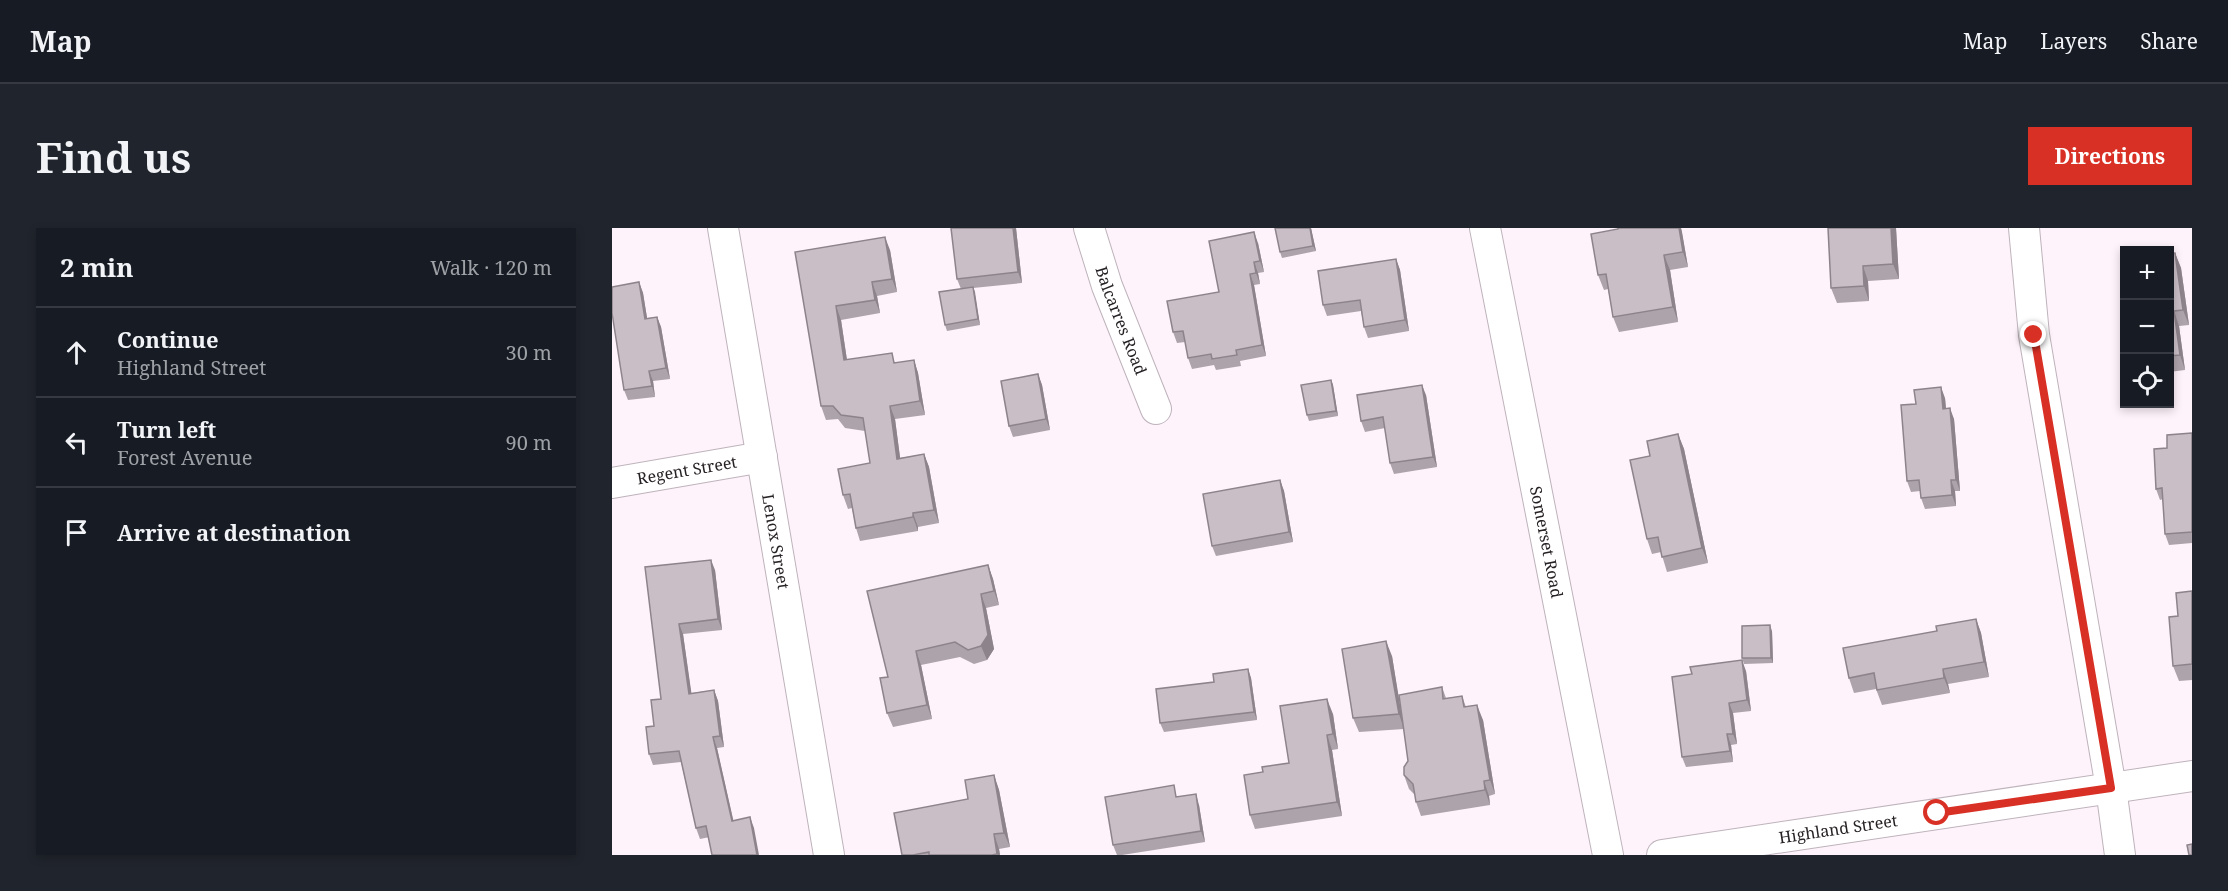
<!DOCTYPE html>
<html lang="en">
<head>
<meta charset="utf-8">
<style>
	body { margin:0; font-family:"Noto Serif",serif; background:#20242c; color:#f1f3f6 }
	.controls { position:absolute; right:18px; top:18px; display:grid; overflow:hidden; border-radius:0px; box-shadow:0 3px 9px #0003 }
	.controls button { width:54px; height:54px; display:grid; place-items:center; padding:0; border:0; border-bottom:2px solid #363941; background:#171b24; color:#f1f3f6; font:30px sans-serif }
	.stop { position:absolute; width:18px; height:18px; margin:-14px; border:4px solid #d93025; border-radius:50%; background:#fff }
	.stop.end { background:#d93025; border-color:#fff; box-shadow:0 2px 6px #0008 }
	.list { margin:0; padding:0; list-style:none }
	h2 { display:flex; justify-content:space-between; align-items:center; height:78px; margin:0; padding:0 24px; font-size:26px }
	h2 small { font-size:20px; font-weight:400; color:#9ea1a6 }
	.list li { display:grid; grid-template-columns:39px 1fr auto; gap:18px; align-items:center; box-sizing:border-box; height:90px; padding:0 24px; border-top:2px solid #363941 }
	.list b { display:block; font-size:22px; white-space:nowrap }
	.list p { margin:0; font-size:20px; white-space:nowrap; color:#9ea1a6 }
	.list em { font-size:20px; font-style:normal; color:#9ea1a6 }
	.icon { flex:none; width:33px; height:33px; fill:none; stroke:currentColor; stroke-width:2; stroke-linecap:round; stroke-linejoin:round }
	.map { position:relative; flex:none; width:1580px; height:627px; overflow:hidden; border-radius:0px }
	header { display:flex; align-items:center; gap:36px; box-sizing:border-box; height:84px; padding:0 30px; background:#171b24; border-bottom:2px solid #363941 }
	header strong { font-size:28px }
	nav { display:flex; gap:33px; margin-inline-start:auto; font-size:21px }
	.intro { display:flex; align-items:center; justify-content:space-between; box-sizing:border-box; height:144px; padding:0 36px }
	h1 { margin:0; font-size:42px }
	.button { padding:15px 27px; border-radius:0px; background:#d93025; color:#fff; font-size:21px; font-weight:700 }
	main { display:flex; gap:36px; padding:0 36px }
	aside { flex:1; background:#171b24; border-radius:0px; box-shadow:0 3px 9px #0003 }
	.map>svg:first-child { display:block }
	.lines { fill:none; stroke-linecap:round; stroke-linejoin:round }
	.street-casing { stroke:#beb3bb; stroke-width:32 }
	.street { stroke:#fff; stroke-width:30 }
	.wall { fill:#ada3aa }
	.shaded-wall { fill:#8d848b }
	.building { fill:#c9bdc6; stroke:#8d848b; stroke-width:1.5 }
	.route { stroke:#d93025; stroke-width:8 }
	.labels { text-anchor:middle; stroke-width:6; stroke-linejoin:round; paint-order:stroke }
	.street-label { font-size:16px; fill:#272225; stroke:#fff }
</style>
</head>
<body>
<header>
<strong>Map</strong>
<nav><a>Map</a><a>Layers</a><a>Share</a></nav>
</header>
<div class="intro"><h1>Find us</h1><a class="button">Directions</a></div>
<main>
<aside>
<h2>2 min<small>Walk · 120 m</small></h2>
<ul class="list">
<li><svg class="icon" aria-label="ahead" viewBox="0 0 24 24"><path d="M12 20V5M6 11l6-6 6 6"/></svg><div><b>Continue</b><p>Highland Street</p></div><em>30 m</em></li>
<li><svg class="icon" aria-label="left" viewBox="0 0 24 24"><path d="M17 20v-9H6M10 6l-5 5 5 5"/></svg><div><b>Turn left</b><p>Forest Avenue</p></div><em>90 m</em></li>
<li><svg class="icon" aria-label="arrive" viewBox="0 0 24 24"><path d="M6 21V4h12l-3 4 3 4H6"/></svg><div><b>Arrive at destination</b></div></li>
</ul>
</aside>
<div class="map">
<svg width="1580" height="627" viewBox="0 0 1580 627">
	<rect width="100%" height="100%" fill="#fef2fb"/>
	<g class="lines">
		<g class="street-casing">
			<g id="street">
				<path id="s1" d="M 111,0 L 217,627"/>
				<path id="s2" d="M 477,0 L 495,58 L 544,181"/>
				<path id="s3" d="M 873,0 L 996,627"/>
				<path d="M 1412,0 L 1422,107 L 1499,560 L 1508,627"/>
				<path id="s4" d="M 0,255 L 150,229"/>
				<path id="s5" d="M 1050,627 L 1580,548"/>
			</g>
		</g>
		<use href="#street" class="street"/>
	</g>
	<path class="wall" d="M 404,0 L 410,55 L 361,60 L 368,97 L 335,103 L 333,97 L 349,61 L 345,51 Z
		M 699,0 L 704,23 L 670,30 L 668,24 Z
		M 1006,0 L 1069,0 L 1076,39 L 1058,42 L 1066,94 L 1007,104 L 1001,89 L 996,61 L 992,62 L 986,47 Z
		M 1216,0 L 1284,0 L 1287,51 L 1256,53 L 1257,73 L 1225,75 L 1219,60 Z
		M 646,15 L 652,44 L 646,45 L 648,56 L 642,57 L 654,128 L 628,133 L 629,138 L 604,142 L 602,137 L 580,141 L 576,130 L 573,114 L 565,115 L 561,104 L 607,64 Z
		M 278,22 L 285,64 L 265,68 L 268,85 L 229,92 L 235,132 L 284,135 L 302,132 L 306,145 L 313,187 L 283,191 L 288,230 L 312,226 L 317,239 L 327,295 L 306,299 L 306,303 L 248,313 L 244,300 L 240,280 L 236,281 L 231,267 L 258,235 L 253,203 L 233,200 L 226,191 L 214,192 L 209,178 L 183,24 Z
		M 1563,25 L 1569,40 L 1577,97 L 1567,98 L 1573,142 L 1557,144 L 1557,26 Z
		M 784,31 L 788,42 L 797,103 L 756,110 L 752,99 L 749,83 L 715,88 L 711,77 Z
		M 27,54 L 31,65 L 35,90 L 45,89 L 49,99 L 58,151 L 41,153 L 43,169 L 16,172 L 12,162 Z
		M 426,146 L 430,157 L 438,202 L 401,209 L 397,198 Z
		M 719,152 L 721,157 L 726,188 L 697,193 L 695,187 Z
		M 814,167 L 825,239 L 782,246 L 778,235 L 773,200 L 753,204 L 749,193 Z
		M 1333,170 L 1334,181 L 1342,191 L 1348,263 L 1343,263 L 1344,278 L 1313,281 L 1309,270 L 1308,263 L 1299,264 L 1295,253 L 1304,176 Z
		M 1580,205 L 1580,315 L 1557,317 L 1553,306 L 1551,271 L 1548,272 L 1544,261 L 1555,220 Z
		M 1066,206 L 1072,221 L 1096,335 L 1055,344 L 1049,324 L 1040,326 L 1035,311 Z
		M 668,252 L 672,263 L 681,314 L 604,328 L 600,318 Z
		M 376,337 L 381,351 L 387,377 L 374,380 L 382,421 L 375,432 L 362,436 L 348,429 L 309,437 L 320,491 L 281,499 L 275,485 L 276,449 Z
		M 33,339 L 103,342 L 110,402 L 71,406 L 79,465 L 102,462 L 106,473 L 112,519 L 105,520 L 121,592 L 142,600 L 88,611 L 84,600 L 69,534 L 41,537 L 37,526 L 42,498 L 49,471 Z
		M 1580,363 L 1580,452 L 1567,453 L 1561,438 L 1566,388 Z
		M 1364,391 L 1369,405 L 1377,449 L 1336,456 L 1338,465 L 1270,477 L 1264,461 L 1242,465 L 1237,450 L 1325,403 Z
		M 1160,403 L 1161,435 L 1132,436 L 1130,430 Z
		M 780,428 L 789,486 L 830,459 L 834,470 L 850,468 L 854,479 L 871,492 L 883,566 L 877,568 L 878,577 L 809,588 L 804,574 L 803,567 L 797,561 L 792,547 L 796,533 L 792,501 L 747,504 L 741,490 Z
		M 636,441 L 639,450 L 645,492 L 552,504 L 548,495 L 602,454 Z
		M 1134,443 L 1139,483 L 1121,485 L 1125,516 L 1119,517 L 1121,534 L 1074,539 L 1070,529 L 1080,446 Z
		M 721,486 L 726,521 L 720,522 L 730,588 L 643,601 L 638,587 L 651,544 L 677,535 Z
		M 382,547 L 387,562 L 398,619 L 387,621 L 388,627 L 290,627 L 356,571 Z
		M 566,569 L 587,577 L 593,614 L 510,627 L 505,627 L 501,617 Z"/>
	<path class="shaded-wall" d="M 401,0 L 404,0 L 410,55 L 406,44 Z
		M 698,0 L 699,0 L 704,23 L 701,18 Z
		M 1067,0 L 1069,0 L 1070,4 L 1076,39 L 1071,24 Z
		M 1279,0 L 1284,0 L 1287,51 L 1281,36 Z
		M 642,4 L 646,15 L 652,44 L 648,33 Z
		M 273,9 L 278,22 L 285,64 L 280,51 Z
		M 1563,25 L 1569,40 L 1577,97 L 1571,82 Z
		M 1052,27 L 1058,42 L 1066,94 L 1061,79 Z
		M 784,31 L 788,42 L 797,103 L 793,92 Z
		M 642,34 L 646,45 L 648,56 L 644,45 Z
		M 1251,38 L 1256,53 L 1257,73 L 1252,58 Z
		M 638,46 L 642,57 L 654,128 L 650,117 Z
		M 27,54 L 31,65 L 37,102 L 33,91 Z
		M 260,54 L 265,68 L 268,85 L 263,72 Z
		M 361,59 L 363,64 L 368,97 L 366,91 Z
		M 224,78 L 229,92 L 237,146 L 232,132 Z
		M 1562,83 L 1567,98 L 1573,142 L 1568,127 Z
		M 45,89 L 49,99 L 58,151 L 54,140 Z
		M 302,132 L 306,145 L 313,187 L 308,173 Z
		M 37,143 L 41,153 L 43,169 L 40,158 Z
		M 426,146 L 430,157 L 438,202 L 434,191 Z
		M 719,152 L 721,157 L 726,188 L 724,183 Z
		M 810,157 L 814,167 L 825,239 L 821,229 Z
		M 1329,159 L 1333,170 L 1335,192 L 1331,181 Z
		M 278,178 L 283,191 L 290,244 L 285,231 Z
		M 1338,180 L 1342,191 L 1348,263 L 1344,252 Z
		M 1066,206 L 1072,221 L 1096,335 L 1090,320 Z
		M 312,226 L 317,239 L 327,295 L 322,282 Z
		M 668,252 L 672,263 L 681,314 L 677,304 Z
		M 1339,252 L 1343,263 L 1344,278 L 1340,267 Z
		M 301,285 L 306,299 L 306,303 L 301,289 Z
		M 99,332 L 103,342 L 110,402 L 106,391 Z
		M 376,337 L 381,351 L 387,377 L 382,363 Z
		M 369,366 L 374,380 L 382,421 L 375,432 L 369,418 Z
		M 1364,391 L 1369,405 L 1377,449 L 1372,434 Z
		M 67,396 L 71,406 L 81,476 L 77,466 Z
		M 1158,397 L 1160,403 L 1161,435 L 1159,430 Z
		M 774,413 L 780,428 L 792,501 L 787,486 Z
		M 304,423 L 309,437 L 320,491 L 315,477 Z
		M 1130,432 L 1134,443 L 1139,483 L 1135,472 Z
		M 636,441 L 639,450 L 645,492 L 642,484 Z
		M 1331,441 L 1336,456 L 1338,465 L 1332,450 Z
		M 102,462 L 106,473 L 112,519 L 108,508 Z
		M 715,471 L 721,486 L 726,521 L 721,506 Z
		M 1117,475 L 1121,485 L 1125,516 L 1121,506 Z
		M 865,477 L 871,492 L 883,566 L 878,552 Z
		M 1115,506 L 1119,517 L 1121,534 L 1118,523 Z
		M 715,507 L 720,522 L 730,588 L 725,574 Z
		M 101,509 L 105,520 L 124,604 L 120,593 Z
		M 382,547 L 387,562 L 398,619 L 392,605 Z
		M 872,553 L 877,568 L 878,577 L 873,562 Z
		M 584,566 L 587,577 L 593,614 L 589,603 Z
		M 138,589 L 142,600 L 147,627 L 145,627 Z
		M 382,606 L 387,621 L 388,627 L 385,627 Z"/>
	<path class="building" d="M 339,0 L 401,0 L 406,44 L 345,51 Z
		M 663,0 L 698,0 L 701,18 L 668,24 Z
		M 1006,0 L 1067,0 L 1071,24 L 1052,27 L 1061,79 L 1001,89 L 994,46 L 986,47 L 979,6 L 1006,1 Z
		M 1216,0 L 1279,0 L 1281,36 L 1251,38 L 1252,58 L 1219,60 Z
		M 642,4 L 648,33 L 642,34 L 644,45 L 638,46 L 650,117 L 624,122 L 625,127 L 600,131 L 599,126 L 576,130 L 571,103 L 561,104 L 555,73 L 607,64 L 597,13 Z
		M 273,9 L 280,51 L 260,54 L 263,72 L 224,78 L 232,132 L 280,125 L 282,135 L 302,132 L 308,173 L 278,178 L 285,231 L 312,226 L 322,282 L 301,285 L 301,289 L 244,300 L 238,266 L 231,267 L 226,241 L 258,235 L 251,190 L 229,187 L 221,178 L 209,178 L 183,24 Z
		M 1563,25 L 1571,82 L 1562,83 L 1568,127 L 1557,128 L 1557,26 Z
		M 784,31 L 793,92 L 752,99 L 748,72 L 711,77 L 706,43 Z
		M 1509,32 L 1512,32 L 1512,56 Z
		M 27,54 L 33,91 L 45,89 L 54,140 L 37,143 L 40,158 L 12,162 L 0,85 L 0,59 Z
		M 361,59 L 366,91 L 333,97 L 327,64 Z
		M 426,146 L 434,191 L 397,198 L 389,153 Z
		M 719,152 L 724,183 L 695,187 L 689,157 Z
		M 810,157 L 821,229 L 778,235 L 771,189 L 749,193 L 745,167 Z
		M 1329,159 L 1331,181 L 1338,180 L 1344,252 L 1339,252 L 1340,267 L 1309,270 L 1307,252 L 1295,253 L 1289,177 L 1304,176 L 1302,162 Z
		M 1580,205 L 1580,304 L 1553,306 L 1550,260 L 1544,261 L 1542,221 L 1555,220 L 1555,207 Z
		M 1066,206 L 1090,320 L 1050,329 L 1046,309 L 1035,311 L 1018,232 L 1038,228 L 1035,213 Z
		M 668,252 L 677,304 L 600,318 L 591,266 Z
		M 99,332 L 106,391 L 67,396 L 77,466 L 102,462 L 108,508 L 101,509 L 120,593 L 138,589 L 145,627 L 100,627 L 94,598 L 84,600 L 67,523 L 37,526 L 34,499 L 42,498 L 39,472 L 49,471 L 33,339 Z
		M 376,337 L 382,363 L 369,366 L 376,407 L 369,418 L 356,422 L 343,414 L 304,423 L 315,477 L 275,485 L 268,450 L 276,449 L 255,363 Z
		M 1580,363 L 1580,436 L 1561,438 L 1557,389 L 1566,388 L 1564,365 Z
		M 1364,391 L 1372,434 L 1331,441 L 1332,450 L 1265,462 L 1262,445 L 1237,450 L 1231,420 L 1325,403 L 1324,398 Z
		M 1158,397 L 1159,430 L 1130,430 L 1130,398 Z
		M 774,413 L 787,486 L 741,490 L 730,421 Z
		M 1130,432 L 1135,472 L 1117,475 L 1121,506 L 1115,506 L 1118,523 L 1070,529 L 1060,449 L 1080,446 L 1078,439 Z
		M 636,441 L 642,484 L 548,495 L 544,461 L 602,454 L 601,446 Z
		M 830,459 L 831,471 L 850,468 L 852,479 L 865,477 L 878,552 L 872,553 L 873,562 L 804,574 L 801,556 L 792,547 L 792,539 L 796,533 L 787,467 Z
		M 715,471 L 721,506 L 715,507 L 725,574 L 638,587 L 632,547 L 651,544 L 650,539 L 677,535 L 668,478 Z
		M 382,547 L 392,605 L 382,606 L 385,626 L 380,627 L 317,627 L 317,624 L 301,627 L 290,627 L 282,585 L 356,571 L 353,552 Z
		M 562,557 L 564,569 L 584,566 L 589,603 L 501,617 L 493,569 Z
		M 1580,616 L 1580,627 L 1577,627 L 1575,617 Z"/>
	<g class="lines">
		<path class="route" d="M 1325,585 L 1499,560 L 1422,107"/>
	</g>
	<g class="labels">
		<g class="street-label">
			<text dy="6" stroke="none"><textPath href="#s2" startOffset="98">Balcarres Road</textPath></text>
			<text dy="6" stroke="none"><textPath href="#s4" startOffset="76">Regent Street</textPath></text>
			<text dy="6" stroke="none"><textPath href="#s1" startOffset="318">Lenox Street</textPath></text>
			<text dy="6" stroke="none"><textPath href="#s3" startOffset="320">Somerset Road</textPath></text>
			<text dy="6" stroke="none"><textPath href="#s5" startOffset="178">Highland Street</textPath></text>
		</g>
	</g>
</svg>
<div class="controls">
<button>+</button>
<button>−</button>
<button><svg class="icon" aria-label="locate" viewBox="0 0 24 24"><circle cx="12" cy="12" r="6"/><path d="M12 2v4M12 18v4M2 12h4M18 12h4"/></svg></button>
</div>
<div class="stop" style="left:1325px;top:585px"></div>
<div class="stop end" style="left:1422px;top:107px"></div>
</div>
</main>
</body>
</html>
